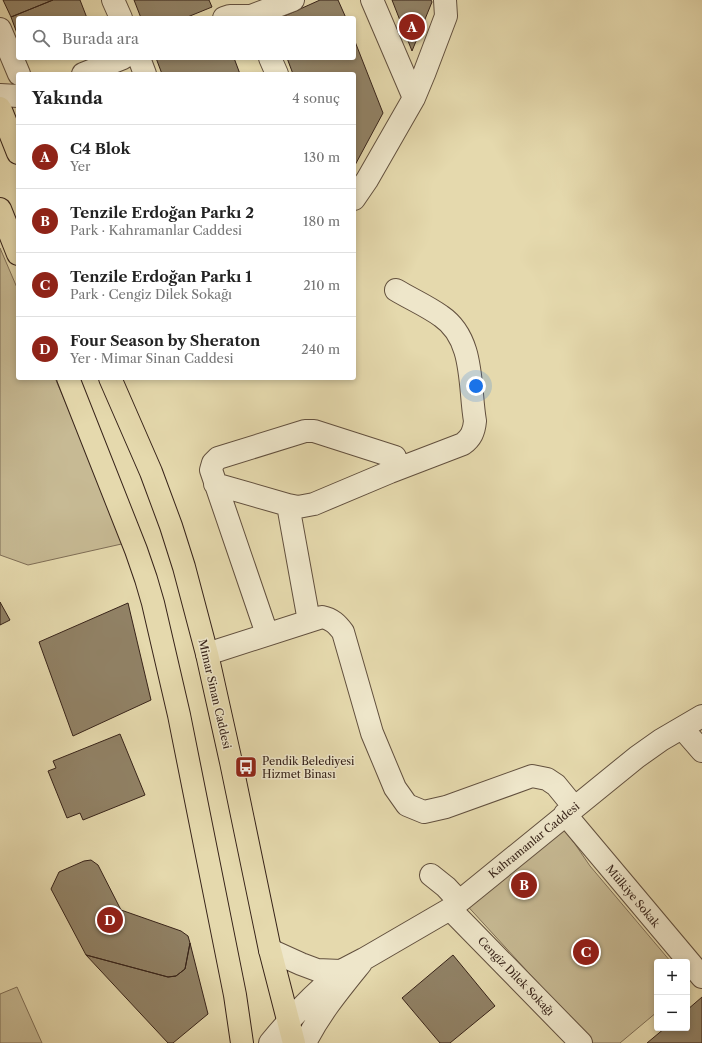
<!DOCTYPE html>
<html lang="tr">
<head>
<meta charset="utf-8">
<style>
	body { margin:0; font-family:"Libre Caslon Text",serif; background:#f6f6f6; color:#222 }
	.controls { position:absolute; right:12px; bottom:12px; display:grid; overflow:hidden; border-radius:4px; box-shadow:0 2px 6px #0003 }
	.controls button { width:36px; height:36px; display:grid; place-items:center; padding:0; border:0; border-bottom:1px solid #e0e0e0; background:#fff; color:#222; font:20px sans-serif }
	.you { position:absolute; left:476px; top:386px; width:14px; height:14px; margin:-10px; border:3px solid #fff; border-radius:50%; background:#1a73e8; box-shadow:0 0 0 6px #1a73e833 }
	.badge { display:grid; place-items:center; width:26px; height:26px; border-radius:50%; background:#8f2418; color:#fff; font-size:13px; font-weight:700 }
	.pin { position:absolute; translate:-50% -50%; border:2px solid #fff; box-shadow:0 1px 4px #0006 }
	.list { margin:0; padding:0; list-style:none }
	h2 { display:flex; justify-content:space-between; align-items:center; height:52px; margin:0; padding:0 16px; font-size:17px }
	h2 small { font-size:13px; font-weight:400; color:#767676 }
	.list li { display:grid; grid-template-columns:26px 1fr auto; gap:12px; align-items:center; box-sizing:border-box; height:64px; padding:0 16px; border-top:1px solid #e0e0e0 }
	.list b { display:block; font-size:15px; white-space:nowrap }
	.list p { margin:0; font-size:13px; white-space:nowrap; color:#767676 }
	.list em { font-size:13px; font-style:normal; color:#767676 }
	.icon { flex:none; width:22px; height:22px; fill:none; stroke:currentColor; stroke-width:2; stroke-linecap:round; stroke-linejoin:round }
	.map { position:relative; flex:none; width:702px; height:1043px; overflow:hidden }
	.search { position:absolute; background:#fff; box-shadow:0 2px 6px #0003; left:16px; top:16px; width:340px; height:44px; display:flex; align-items:center; gap:10px; box-sizing:border-box; padding:0 14px; border-radius:4px; color:#767676; font-size:15px }
	.panel { position:absolute; background:#fff; box-shadow:0 2px 6px #0003; left:16px; top:72px; width:340px; height:308px; border-radius:4px }
	.map>svg:first-child { display:block }
	.green { fill:#c7ba94; stroke:#7f6e56 }
	.building { fill:#918266; stroke:#372319 }
	.lines { fill:none; stroke-linecap:round; stroke-linejoin:round }
	.minor-casing { stroke:#62503e; stroke-width:24 }
	.major-casing { stroke:#372319; stroke-width:24 }
	.minor { stroke:#eee6ca; stroke-width:22 }
	.major { stroke:#e5d9ad; stroke-width:22 }
	.labels { text-anchor:middle; stroke-width:3; stroke-linejoin:round; paint-order:stroke }
	.street-label { font-size:11px; fill:#372319; stroke:#eee6ca }
	.poi-label { font-size:11px; fill:#372319; stroke:#eee6ca; text-anchor:start }
</style>
</head>
<body>
<div class="map">
<svg width="702" height="1043" viewBox="0 0 702 1043">
	<rect width="100%" height="100%" fill="#e5d9ad"/>
	<filter id="stains"><feTurbulence type="fractalNoise" baseFrequency=".005" numOctaves="4"/><feColorMatrix values="0 0 0 0 .2 0 0 0 0 .09 0 0 0 0 .02 0 0 0 .5 -.17"/></filter>
	<radialGradient id="worn" r=".72"><stop offset=".6" stop-color="#630" stop-opacity="0"/><stop offset="1" stop-color="#630" stop-opacity=".3"/></radialGradient>
	<path class="green" d="M 0,248 L 18,290 L 18,378 L 55,378 L 126,543 L 28,565 L 0,555 Z
		M 557,821 L 575,844 L 590,866 L 671,962 L 657,962 L 657,1012 L 620,1043 L 593,1043 L 462,900 Z
		M 17,987 L 42,1043 L 0,1043 L 0,994 Z"/>
	<path class="building" d="M 3,0 L 53,0 L 11,17 Z
		M 53,0 L 80,0 L 87,18 L 18,18 L 18,36 L 11,17 Z
		M 134,0 L 209,0 L 212,7 L 185,18 L 141,18 Z
		M 320,0 L 338,0 L 346,18 L 280,18 Z
		M 392,0 L 431,0 L 432,2 L 412,51 Z
		M 354,39 L 383,113 L 354,167 L 354,74 L 293,74 L 287,58 L 354,58 Z
		M 156,58 L 234,58 L 240,74 L 162,74 Z
		M 0,602 L 10,620 L 0,625 Z
		M 128,603 L 151,700 L 73,736 L 39,642 Z
		M 120,734 L 145,795 L 83,820 L 80,813 L 67,818 L 48,771 L 56,768 L 53,761 Z
		M 91,860 L 98,865 L 121,910 L 181,931 L 188,936 L 190,943 L 185,969 L 176,976 L 168,977 L 86,955 L 51,889 L 59,872 L 84,861 Z
		M 190,943 L 208,1014 L 173,1043 L 168,1043 L 86,955 L 168,977 L 176,976 L 185,969 Z
		M 453,955 L 495,1006 L 450,1043 L 440,1043 L 402,998 Z
		M 702,997 L 702,1043 L 647,1043 L 665,1028 L 687,1028 L 687,1010 Z"/>
	<g class="lines">
		<g class="minor-casing">
			<path id="minor" d="M 113,0 L 121,18
				M 372,0 L 414,98
				M 224,18 L 230,16 L 251,16 L 293,0
				M 0,29 L 19,74
				M 139,58 L 145,74
				M 270,58 L 277,74
				M 83,74 L 123,58
				M 0,95 L 18,96
				M 354,199 L 367,180 L 414,98 L 424,74 L 446,16 L 445,0
				M 215,484 L 288,505 L 298,507 L 314,504 L 390,472 L 463,444 C 471,438 474,432 475,421 C 469,387 475,339 441,316 C 427,306 411,299 396,290
				M 288,505 L 309,621
				M 267,634 L 211,470 L 213,463 L 218,458 L 305,431 L 314,431 L 395,457
				M 207,654 L 322,617 C 332,619 337,624 343,632 L 372,733 L 395,788 L 407,805 L 424,812 L 446,807 L 532,776 L 547,779 L 556,785 L 574,807
				M 682,728 L 702,751
				M 565,814 L 702,977
				M 431,875 L 446,887 L 459,901
				M 450,909 L 581,1043
				M 270,950 L 301,964 L 317,970 L 341,971 L 364,959 L 450,909 L 637,757 L 661,740 L 702,716
				M 270,1043 C 292,1016 315,993 341,971
				M 305,1043 C 320,1013 340,989 361,963"/>
		</g>
		<g class="major-casing">
			<path id="major" d="M 0,108 L 18,153
				M 0,209 L 18,254
				M 68,378 L 136,550 L 146,579 L 153,603 L 179,715 L 235,995 L 242,1043
				M 110,378 L 151,472 L 171,526 L 184,567 L 207,654 L 231,762 L 270,950 L 294,1043"/>
		</g>
		<use href="#minor" class="minor"/>
		<use href="#major" class="major"/>
	</g>
	<defs>
		<g id="bus-square" transform="scale(1.15)"><rect x="-9" y="-9" width="18" height="18" rx="4" fill="#8f2418" stroke="#eee6ca"/><path d="M-5-6H5V4H4V6H2V4H-2V6H-4V4H-5ZM-3.5-4V0h7V-4ZM-3.5 1.2v1.5H-2V1.2ZM2 1.2v1.5H3.5V1.2Z" fill="#fff"/></g>
	</defs>
	<g fill-rule="evenodd">
		<use href="#bus-square" x="246" y="767"/>
	</g>
	<g class="labels">
		<g class="street-label">
			<text transform="translate(215 694) rotate(77)" y="4">Mimar Sinan Caddesi</text>
			<text transform="translate(534 840) rotate(-39)" y="4">Kahramanlar Caddesi</text>
			<text transform="translate(633 896) rotate(50)" y="4">Mülkiye Sokak</text>
			<text transform="translate(516 976) rotate(46)" y="4">Cengiz Dilek Sokağı</text>
		</g>
		<g class="poi-label">
			<text x="262" y="765">Pendik Belediyesi<tspan x="262" dy="13">Hizmet Binası</tspan></text>
		</g>
	</g>
	<rect width="100%" height="100%" filter="url(#stains)"/>
	<rect width="100%" height="100%" fill="url(#worn)"/>
</svg>
<div class="controls">
<button>+</button>
<button>−</button>
</div>
<div class="you"></div>
<div class="pin badge" style="left:412px;top:27px">A</div>
<div class="pin badge" style="left:524px;top:885px">B</div>
<div class="pin badge" style="left:586px;top:952px">C</div>
<div class="pin badge" style="left:110px;top:920px">D</div>
<div class="search"><svg class="icon" aria-label="search" viewBox="0 0 24 24"><circle cx="10" cy="10" r="6"/><path d="M15 15l6 6"/></svg>Burada ara</div>
<section class="panel">
<h2>Yakında<small>4 sonuç</small></h2>
<ul class="list">
<li><span class="badge">A</span><div><b>C4 Blok</b><p>Yer</p></div><em>130 m</em></li>
<li><span class="badge">B</span><div><b>Tenzile Erdoğan Parkı 2</b><p>Park · Kahramanlar Caddesi</p></div><em>180 m</em></li>
<li><span class="badge">C</span><div><b>Tenzile Erdoğan Parkı 1</b><p>Park · Cengiz Dilek Sokağı</p></div><em>210 m</em></li>
<li><span class="badge">D</span><div><b>Four Season by Sheraton</b><p>Yer · Mimar Sinan Caddesi</p></div><em>240 m</em></li>
</ul>
</section>
</div>
</body>
</html>
